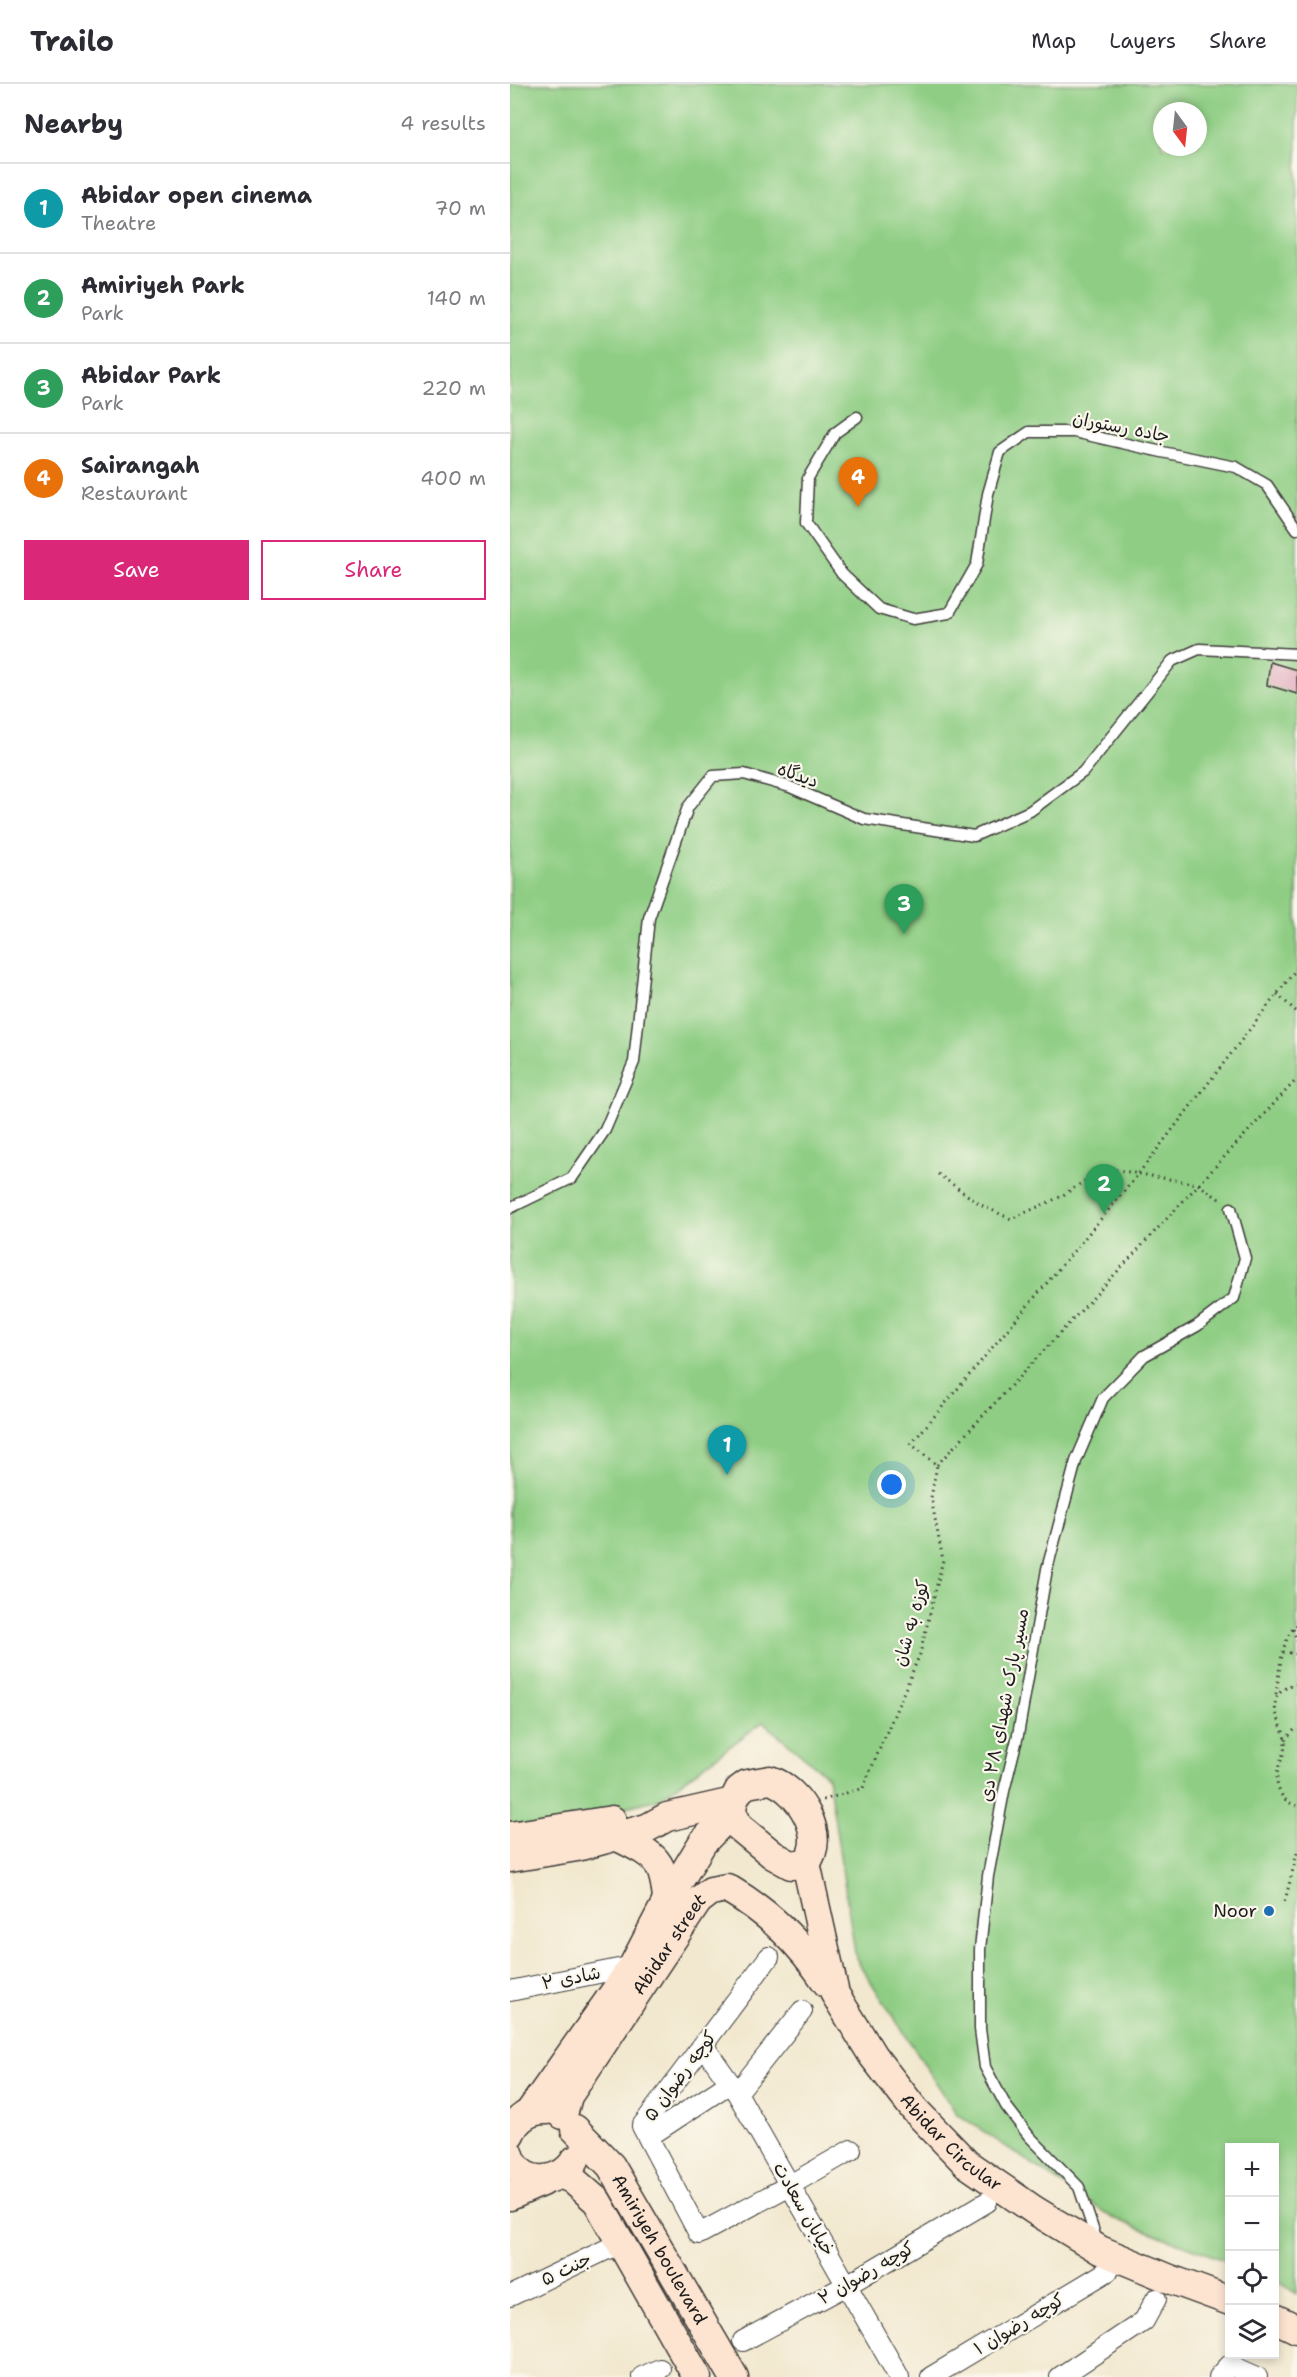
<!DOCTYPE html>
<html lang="en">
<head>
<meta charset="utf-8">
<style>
	body { margin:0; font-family:"Shantell Sans","Playpen Sans Arabic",sans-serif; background:#f2f2f3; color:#2b2b33 }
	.controls { position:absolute; right:18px; bottom:18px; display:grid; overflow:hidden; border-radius:0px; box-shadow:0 3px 9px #0003 }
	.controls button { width:54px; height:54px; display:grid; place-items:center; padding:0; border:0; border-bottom:2px solid #e1e1e2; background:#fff; color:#2b2b33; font:30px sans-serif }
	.compass { position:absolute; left:643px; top:18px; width:54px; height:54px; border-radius:50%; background:#fff; box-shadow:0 3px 9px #0003; rotate:165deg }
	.you { position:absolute; left:382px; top:1401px; width:21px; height:21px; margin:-15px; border:4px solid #fff; border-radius:50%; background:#1a73e8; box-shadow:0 0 0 9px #1a73e833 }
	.badge { display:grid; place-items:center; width:39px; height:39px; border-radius:50%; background:#db2777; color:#fff; font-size:20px; font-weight:700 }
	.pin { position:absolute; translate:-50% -50px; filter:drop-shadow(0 2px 3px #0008) }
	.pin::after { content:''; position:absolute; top:32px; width:21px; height:18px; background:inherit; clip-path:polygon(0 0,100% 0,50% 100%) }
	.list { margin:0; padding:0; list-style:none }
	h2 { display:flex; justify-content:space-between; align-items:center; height:78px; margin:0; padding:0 24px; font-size:26px }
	h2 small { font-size:20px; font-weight:400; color:#7c7c81 }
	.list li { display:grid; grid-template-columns:39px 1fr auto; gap:18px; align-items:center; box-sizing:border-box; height:90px; padding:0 24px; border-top:2px solid #e1e1e2 }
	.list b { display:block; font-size:22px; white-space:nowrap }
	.list p { margin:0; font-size:20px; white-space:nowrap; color:#7c7c81 }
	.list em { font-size:20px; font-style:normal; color:#7c7c81 }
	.actions { display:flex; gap:12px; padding:18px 24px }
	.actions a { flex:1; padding:14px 0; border:2px solid #db2777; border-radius:0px; text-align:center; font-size:21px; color:#db2777 }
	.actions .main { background:#db2777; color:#fff }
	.icon { flex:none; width:33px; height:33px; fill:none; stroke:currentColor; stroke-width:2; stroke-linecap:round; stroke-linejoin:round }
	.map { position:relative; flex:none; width:787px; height:2293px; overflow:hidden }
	header { display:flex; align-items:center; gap:36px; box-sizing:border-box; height:84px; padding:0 30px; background:#fff; border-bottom:2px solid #e1e1e2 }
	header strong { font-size:28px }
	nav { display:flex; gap:33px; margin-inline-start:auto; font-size:21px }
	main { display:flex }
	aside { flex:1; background:#fff }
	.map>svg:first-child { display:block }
	.green { fill:#8ecd83; stroke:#557450; stroke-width:1.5; fill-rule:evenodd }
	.building { fill:#e0a7bd }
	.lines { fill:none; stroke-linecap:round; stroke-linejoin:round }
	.lane-casing { stroke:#3c3b37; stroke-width:13 }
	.street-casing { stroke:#3c3b37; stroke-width:22 }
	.secondary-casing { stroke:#3c3b37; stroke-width:31 }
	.path { stroke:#3c3b37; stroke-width:3; stroke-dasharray:1.5 4.5; stroke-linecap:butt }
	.lane { stroke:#fff; stroke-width:10 }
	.street { stroke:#fff; stroke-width:20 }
	.secondary { stroke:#fde4d1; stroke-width:28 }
	.poi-dot { fill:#1f6fb2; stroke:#fbf7ec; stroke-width:2 }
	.labels { text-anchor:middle; stroke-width:4.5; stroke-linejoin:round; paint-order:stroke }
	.street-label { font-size:18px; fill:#1c1c1c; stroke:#fbf7ec }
	.poi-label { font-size:18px; fill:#1c1c1c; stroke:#fbf7ec; text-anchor:end }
</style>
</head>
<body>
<header>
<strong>Trailo</strong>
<nav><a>Map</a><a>Layers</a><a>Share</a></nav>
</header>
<main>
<aside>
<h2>Nearby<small>4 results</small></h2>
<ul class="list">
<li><span class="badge" style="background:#0f9aa8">1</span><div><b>Abidar open cinema</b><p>Theatre</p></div><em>70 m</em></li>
<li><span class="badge" style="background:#2e9e5b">2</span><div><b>Amiriyeh Park</b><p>Park</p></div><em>140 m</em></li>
<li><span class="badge" style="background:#2e9e5b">3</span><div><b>Abidar Park</b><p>Park</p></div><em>220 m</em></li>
<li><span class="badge" style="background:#e8710a">4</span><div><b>Sairangah</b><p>Restaurant</p></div><em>400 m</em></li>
</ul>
<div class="actions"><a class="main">Save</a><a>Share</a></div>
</aside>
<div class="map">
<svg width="787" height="2293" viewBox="0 0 787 2293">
	<rect width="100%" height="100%" fill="#fbf7ec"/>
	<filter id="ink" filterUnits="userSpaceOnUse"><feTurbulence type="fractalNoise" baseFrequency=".0167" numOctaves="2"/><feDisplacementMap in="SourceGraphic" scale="12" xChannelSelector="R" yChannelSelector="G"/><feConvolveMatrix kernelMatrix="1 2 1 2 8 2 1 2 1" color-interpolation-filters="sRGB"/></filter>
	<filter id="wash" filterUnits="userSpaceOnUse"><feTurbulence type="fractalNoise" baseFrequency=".008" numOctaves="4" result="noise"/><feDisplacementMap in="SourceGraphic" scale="24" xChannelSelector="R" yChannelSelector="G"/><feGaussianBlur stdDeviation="1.35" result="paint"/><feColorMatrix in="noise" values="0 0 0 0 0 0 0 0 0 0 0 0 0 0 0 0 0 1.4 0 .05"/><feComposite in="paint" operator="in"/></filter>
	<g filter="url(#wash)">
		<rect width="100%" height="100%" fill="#f2e8cf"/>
		<path class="green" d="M 0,0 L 787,0 L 787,2210 L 765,2196 L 764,2064 L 720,2064 L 719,2178 L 603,2134 L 446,2029 L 346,1875 L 318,1693 L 253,1638 L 149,1715 L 8,1749 L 0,1747 ZM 652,27 L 688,27 L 688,63 L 652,63 Z"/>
		<g id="blocks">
			<path class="building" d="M 760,578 L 787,586 L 787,610 L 757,601 Z"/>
		</g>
	</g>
	<g filter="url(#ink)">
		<use href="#blocks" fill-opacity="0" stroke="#3c3b37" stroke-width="1.5"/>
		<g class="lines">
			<g class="lane-casing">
				<path id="lane" d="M 347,333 L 325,349 L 298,394 L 296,439 L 332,490 L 369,525 L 403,535 L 439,529 L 467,480 L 478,410 L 490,368 L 519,348 L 564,348 L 652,368 L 726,383 L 757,401 L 787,445
					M 0,1124 L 62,1094 L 95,1046 L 124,978 L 139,834 L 178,723 L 203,692 L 234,690 L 280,703 L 354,735 L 464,752 L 520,727 L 573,688 L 662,577 L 689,565 L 787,570
					M 587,2157 L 569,2103 L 519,2052 L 496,2022 L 475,1983 L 470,1945 L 470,1865 L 478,1792 L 494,1707 L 508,1651 L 537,1485 L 566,1377 L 593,1314 L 634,1272 L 687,1242 L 724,1214 L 735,1174 L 721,1124"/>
			</g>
			<g class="street-casing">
				<path id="street" d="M 259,1873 L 132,2042 L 189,2150 L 280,2101 L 341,2066
					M 0,1907 L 123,1882
					M 193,1961 L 227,2009 L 389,2293
					M 227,2009 L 292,1927
					M 138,2053 L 220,1999
					M 0,2212 L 112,2158
					M 233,2257 L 337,2201 L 477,2118
					M 132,2293 L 150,2285
					M 421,2293 L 598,2187
					M 550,2293 L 634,2237 L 646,2215
					M 709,2293 L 720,2281 L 747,2293"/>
			</g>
			<g class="secondary-casing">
				<g id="secondary">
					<path d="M 260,1696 C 289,1705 318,1752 296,1779 L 281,1781 L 263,1771 L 229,1743 L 222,1728 L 223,1718 L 229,1706 L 237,1700 Z"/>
					<path d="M 0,1752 L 102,1736"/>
					<path d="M 106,1752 C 143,1771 154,1773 157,1817"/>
					<path d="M 0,1774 L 67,1763 L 137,1744 L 157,1733 L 223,1718"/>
					<path id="s1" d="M 296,1779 L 325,1910 L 363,1972 L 404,2025 L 457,2080 L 524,2126 L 590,2166 L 660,2195 L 720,2217"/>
					<path d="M 19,2029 L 123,1882 L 157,1817 L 193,1758 L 222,1728"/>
					<path id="s2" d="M 53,2031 L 58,2012 L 188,1817 L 201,1807 L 217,1804 C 260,1829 289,1858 317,1899"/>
					<path id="s3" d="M 65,2045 L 101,2082 L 224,2293"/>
					<path d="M 0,2050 C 7,2034 20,2025 38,2026"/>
					<path d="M 0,2071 C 10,2103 49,2102 65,2076"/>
					<path d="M 53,2091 L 63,2096 L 87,2117 L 187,2293"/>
					<path d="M 0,2112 L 36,2096"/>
					<path d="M 764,2234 L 787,2245"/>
				</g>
			</g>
			<path class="path" d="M 767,910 L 787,928
				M 428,1090 L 471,1121 L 501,1135 L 550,1113 L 595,1084 L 688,1100 L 712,1117
				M 427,1381 L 787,995
				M 783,1545 L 787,1557
				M 773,1568 L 787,1570
				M 787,1600 C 782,1600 779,1602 774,1605 C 754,1620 774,1639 775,1657 C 776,1674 763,1684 768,1703 C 772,1714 776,1718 787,1722
				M 766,1610 C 769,1591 771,1553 787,1541
				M 775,1656 L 787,1643
				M 313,1716 L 353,1704 L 410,1570 L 433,1476 L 421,1414 L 427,1381 L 401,1360 L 622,1098 L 787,884
				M 775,1817 L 787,1769"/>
			<use href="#lane" class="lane"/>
			<use href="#street" class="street"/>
			<use href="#secondary" class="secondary"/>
		</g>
	</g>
	<circle class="poi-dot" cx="759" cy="1827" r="6"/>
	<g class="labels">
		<g class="street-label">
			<text transform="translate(611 343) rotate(11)" y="6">جاده رستوران</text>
			<text transform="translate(288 691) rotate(20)" y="6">دیدگاه</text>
			<text transform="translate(401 1539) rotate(-74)" y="6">کوزه به شان</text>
			<text transform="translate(494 1621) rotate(-79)" y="6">مسیر پارک شهدای ۲۸ دی</text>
			<text dy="6" stroke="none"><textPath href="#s2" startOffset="202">Abidar street</textPath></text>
			<text transform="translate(61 1894) rotate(-11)" y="6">شادی ۲</text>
			<text transform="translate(170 1992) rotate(-53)" y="6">کوچه رضوان ۵</text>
			<text dy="6" stroke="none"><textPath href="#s1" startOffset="324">Abidar Circular</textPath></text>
			<text transform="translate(294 2125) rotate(60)" y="6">خیابان سعادت</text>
			<text dy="6" stroke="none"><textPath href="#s3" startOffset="148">Amiriyeh boulevard</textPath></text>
			<text transform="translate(56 2185) rotate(-26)" y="6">جنت ۵</text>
			<text transform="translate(356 2189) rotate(-30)" y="6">کوچه رضوان ۲</text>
			<text transform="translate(509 2240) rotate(-31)" y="6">کوچه رضوان ۱</text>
		</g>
		<g class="poi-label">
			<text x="747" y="1833">Noor</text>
		</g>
	</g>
</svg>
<div class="controls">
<button>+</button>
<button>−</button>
<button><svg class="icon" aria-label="locate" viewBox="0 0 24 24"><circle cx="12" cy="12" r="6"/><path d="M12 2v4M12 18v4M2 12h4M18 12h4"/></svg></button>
<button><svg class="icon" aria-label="layers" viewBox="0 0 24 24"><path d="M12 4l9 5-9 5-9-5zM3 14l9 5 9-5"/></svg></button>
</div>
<svg class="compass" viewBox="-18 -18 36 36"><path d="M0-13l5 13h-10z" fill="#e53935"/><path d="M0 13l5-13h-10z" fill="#7c7c81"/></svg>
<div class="you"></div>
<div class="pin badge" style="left:217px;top:1391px;background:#0f9aa8">1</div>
<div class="pin badge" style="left:594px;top:1130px;background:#2e9e5b">2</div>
<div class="pin badge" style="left:394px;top:850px;background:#2e9e5b">3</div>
<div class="pin badge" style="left:348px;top:423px;background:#e8710a">4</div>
</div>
</main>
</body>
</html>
